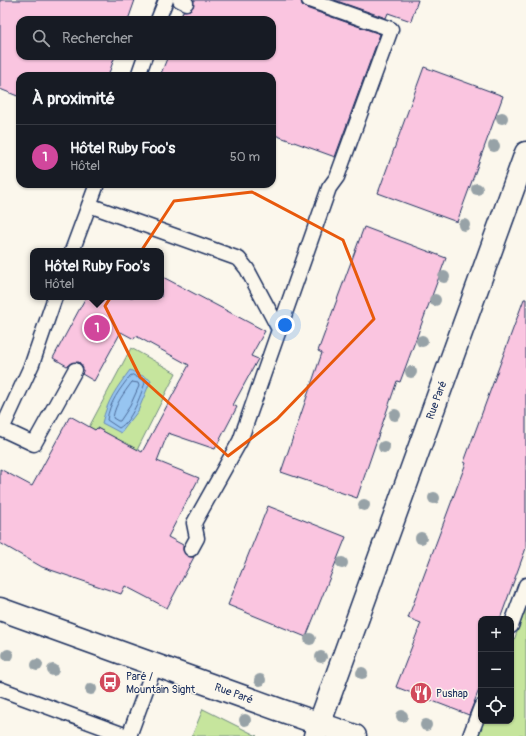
<!DOCTYPE html>
<html lang="fr">
<head>
<meta charset="utf-8">
<style>
	body { margin:0; font-family:Pangolin,sans-serif; background:#242831; color:#f1f3f6 }
	.controls { position:absolute; right:12px; bottom:12px; display:grid; overflow:hidden; border-radius:8px; box-shadow:0 1px 3px #0004 }
	.controls button { width:36px; height:36px; display:grid; place-items:center; padding:0; border:0; border-bottom:1px solid #363941; background:#171b24; color:#f1f3f6; font:20px sans-serif }
	.you { position:absolute; left:285px; top:325px; width:14px; height:14px; margin:-10px; border:3px solid #fff; border-radius:50%; background:#1a73e8; box-shadow:0 0 0 6px #1a73e833 }
	.badge { display:grid; place-items:center; width:26px; height:26px; border-radius:50%; background:#2563eb; color:#fff; font-size:13px; font-weight:700 }
	.pin { position:absolute; translate:-50% -50%; border:2px solid #fff; box-shadow:0 1px 4px #0006 }
	.popup { position:absolute; left:30px; top:248px; width:134px; height:52px; box-sizing:border-box; display:grid; place-content:center; border-radius:8px; background:#171b24; filter:drop-shadow(0 1px 3px #0005); font-size:13px; white-space:nowrap; color:#9ea1a6 }
	.popup b { font-size:15px; color:#f1f3f6 }
	.popup::after { content:''; position:absolute; left:50%; top:100%; margin-left:-8px; border:8px solid transparent; border-top-color:#171b24 }
	.list { margin:0; padding:0; list-style:none }
	h2 { display:flex; justify-content:space-between; align-items:center; height:52px; margin:0; padding:0 16px; font-size:17px }
	h2 small { font-size:13px; font-weight:400; color:#9ea1a6 }
	.list li { display:grid; grid-template-columns:26px 1fr auto; gap:12px; align-items:center; box-sizing:border-box; height:64px; padding:0 16px; border-top:1px solid #363941 }
	.list b { display:block; font-size:15px; white-space:nowrap }
	.list p { margin:0; font-size:13px; white-space:nowrap; color:#9ea1a6 }
	.list em { font-size:13px; font-style:normal; color:#9ea1a6 }
	.icon { flex:none; width:22px; height:22px; fill:none; stroke:currentColor; stroke-width:2; stroke-linecap:round; stroke-linejoin:round }
	.map { position:relative; flex:none; width:526px; height:736px; overflow:hidden }
	.search { position:absolute; background:#171b24; box-shadow:0 1px 3px #0004; left:16px; top:16px; width:260px; height:44px; display:flex; align-items:center; gap:10px; box-sizing:border-box; padding:0 14px; border-radius:12px; color:#9ea1a6; font-size:15px }
	.panel { position:absolute; background:#171b24; box-shadow:0 1px 3px #0004; left:16px; top:72px; width:260px; height:116px; border-radius:12px }
	.map>svg:first-child { display:block }
	.green { fill:#c6e59d; stroke:#708a7e }
	.water { fill:#97c5f1; stroke:#6589b6 }
	.lines { fill:none; stroke-linecap:round; stroke-linejoin:round }
	.shore { stroke:#4d6b99; stroke-width:1 }
	.building { fill:#fac5e0; stroke:#1b2f5e }
	.lane-casing { stroke:#1b2f5e; stroke-width:17 }
	.street-casing { stroke:#1b2f5e; stroke-width:25 }
	.lane { stroke:#fbf7ec; stroke-width:14 }
	.street { stroke:#fbf7ec; stroke-width:22 }
	.tree { fill:#97a2a7 }
	.marked { fill:none; stroke:#e8590c; stroke-width:3; stroke-linejoin:round }
	.labels { text-anchor:middle; stroke-width:3; stroke-linejoin:round; paint-order:stroke }
	.street-label { font-size:11px; fill:#1b2f5e; stroke:#fbf7ec }
	.poi-label { font-size:11px; fill:#1b2f5e; stroke:#fbf7ec; text-anchor:start }
</style>
</head>
<body>
<div class="map">
<svg width="526" height="736" viewBox="0 0 526 736">
	<rect width="100%" height="100%" fill="#fbf7ec"/>
	<filter id="ink" filterUnits="userSpaceOnUse"><feTurbulence type="fractalNoise" baseFrequency=".025" numOctaves="2"/><feDisplacementMap in="SourceGraphic" scale="8" xChannelSelector="R" yChannelSelector="G"/><feConvolveMatrix kernelMatrix="1 2 1 2 8 2 1 2 1" color-interpolation-filters="sRGB"/></filter>
	<g filter="url(#ink)">
		<path class="green" d="M 131,348 L 176,373 L 132,460 L 128,445 L 97,428 L 95,430 L 89,427 Z
			M 526,608 L 526,736 L 478,736 L 483,721 L 511,721 L 511,648 Z
			M 203,709 L 257,736 L 192,736 Z"/>
		<path class="water" d="M 130,370 L 151,380 L 138,411 L 121,433 L 102,423 C 108,399 116,389 130,370 Z"/>
		<g class="lines">
			<path class="shore" d="M 133,375 L 144,381 L 145,383 C 140,396 132,421 119,428 L 107,420 C 109,403 120,389 130,376 Z
				M 132,382 L 138,383 L 139,386 L 130,406 L 120,421 L 118,421 L 113,418 C 115,404 124,393 132,382 Z"/>
		</g>
		<path class="building" d="M 0,0 L 135,0 L 128,20 L 20,20 L 20,56 L 115,56 L 108,76 L 20,76 L 20,97 L 0,89 Z
			M 194,0 L 301,0 L 302,5 L 306,8 L 380,34 L 335,157 L 272,134 L 272,76 L 160,76 L 168,56 L 272,56 L 272,20 L 180,20 L 183,11 L 190,10 L 193,7 Z
			M 334,0 L 418,0 L 411,21 L 388,13 L 386,18 Z
			M 424,67 L 503,96 L 457,222 L 378,193 Z
			M 364,227 L 446,258 L 400,382 L 397,381 L 357,498 L 281,472 L 322,353 L 318,351 Z
			M 161,276 L 265,331 L 251,356 L 258,359 L 233,405 L 237,407 L 215,449 L 168,433 L 157,461 L 199,478 L 168,537 L 183,545 L 183,550 L 187,556 L 191,557 L 194,557 L 167,608 L 125,586 L 121,594 L 42,567 L 0,543 L 0,469 L 32,486 L 70,416 L 95,430 L 97,428 L 142,452 L 189,365 L 136,336 L 134,339 L 121,332 L 94,381 L 82,374 L 83,370 L 82,366 L 79,362 L 71,363 L 67,366 L 53,358 L 86,297 L 161,297 Z
			M 524,299 L 526,299 L 526,548 L 500,619 L 481,619 L 481,685 L 469,715 L 396,687 L 421,623 L 408,618 L 466,463 L 464,462 Z
			M 268,506 L 346,537 L 306,637 L 228,605 Z"/>
		<g class="lines">
			<g class="lane-casing">
				<path id="lane" d="M 180,0 L 186,3
					M 158,20 L 166,0
					M 138,76 L 145,56
					M 89,205 L 239,259 L 247,269 L 279,329
					M 72,251 L 97,184
					M 0,428 L 2,429 L 32,364 L 55,297
					M 2,429 L 34,444 L 75,370
					M 191,549 L 197,538 L 194,523 L 240,441 L 329,188 L 337,177 L 391,29 L 309,0
					M 511,626 L 526,585
					M 0,689 L 127,736
					M 129,736 L 155,665
					M 470,736 L 481,707"/>
			</g>
			<g class="street-casing">
				<path id="street" d="M 0,609 L 280,710 L 355,736
					M 315,736 L 526,153"/>
			</g>
			<use href="#lane" class="lane"/>
			<use href="#street" class="street"/>
		</g>
		<g class="tree">
			<circle cx="502" cy="118" r="6"/>
			<circle cx="494" cy="146" r="6"/>
			<circle cx="477" cy="189" r="6"/>
			<circle cx="464" cy="225" r="6"/>
			<circle cx="444" cy="277" r="6"/>
			<circle cx="435" cy="300" r="6"/>
			<circle cx="422" cy="341" r="6"/>
			<circle cx="411" cy="372" r="6"/>
			<circle cx="395" cy="415" r="6"/>
			<circle cx="384" cy="447" r="6"/>
			<circle cx="434" cy="498" r="6"/>
			<circle cx="364" cy="505" r="6"/>
			<circle cx="421" cy="538" r="6"/>
			<circle cx="342" cy="563" r="6"/>
			<circle cx="310" cy="639" r="6"/>
			<circle cx="8" cy="655" r="6"/>
			<circle cx="321" cy="657" r="6"/>
			<circle cx="37" cy="665" r="6"/>
			<circle cx="53" cy="670" r="6"/>
			<circle cx="362" cy="673" r="6"/>
			<circle cx="260" cy="680" r="6"/>
			<circle cx="91" cy="689" r="6"/>
			<circle cx="402" cy="716" r="6"/>
			<circle cx="245" cy="720" r="6"/>
			<circle cx="426" cy="725" r="6"/>
		</g>
	</g>
	<path class="marked" d="M 252,192 L 343,240 L 374,319 L 277,419 L 228,456 L 140,377 L 105,306 L 174,201 Z"/>
	<defs>
		<g id="bus-disc" transform="scale(1.15)"><circle r="9.5" fill="#d1495b" stroke="#fbf7ec"/><path d="M-5-6H5V4H4V6H2V4H-2V6H-4V4H-5ZM-3.5-4V0h7V-4ZM-3.5 1.2v1.5H-2V1.2ZM2 1.2v1.5H3.5V1.2Z" fill="#fff"/></g>
		<g id="restaurant-disc" transform="scale(1.15)"><circle r="9.5" fill="#d1495b" stroke="#fbf7ec"/><path d="M-5-6h1v4h1v-4h1v4h1v-4h1v5L-1.5 .5V6h-2V.5L-5-1ZM5-6V6H3V1.5H1.5Q1.5-4 5-6Z" fill="#fff"/></g>
	</defs>
	<g fill-rule="evenodd">
		<use href="#bus-disc" x="110" y="682"/>
		<use href="#restaurant-disc" x="421" y="693"/>
	</g>
	<g class="labels">
		<g class="street-label">
			<text transform="translate(436 400) rotate(-70)" y="4">Rue Paré</text>
			<text transform="translate(234 693) rotate(20)" y="4">Rue Paré</text>
		</g>
		<g class="poi-label">
			<text x="126" y="680">Paré /<tspan x="126" dy="13">Mountain Sight</tspan></text>
			<text x="436" y="697">Pushap</text>
		</g>
	</g>
</svg>
<div class="controls">
<button>+</button>
<button>−</button>
<button><svg class="icon" aria-label="locate" viewBox="0 0 24 24"><circle cx="12" cy="12" r="6"/><path d="M12 2v4M12 18v4M2 12h4M18 12h4"/></svg></button>
</div>
<div class="you"></div>
<div class="pin badge" style="left:97px;top:328px;background:#d1479c">1</div>
<div class="popup"><b>Hôtel Ruby Foo's</b>Hôtel</div>
<div class="search"><svg class="icon" aria-label="search" viewBox="0 0 24 24"><circle cx="10" cy="10" r="6"/><path d="M15 15l6 6"/></svg>Rechercher</div>
<section class="panel">
<h2>À proximité<small></small></h2>
<ul class="list">
<li><span class="badge" style="background:#d1479c">1</span><div><b>Hôtel Ruby Foo's</b><p>Hôtel</p></div><em>50 m</em></li>
</ul>
</section>
</div>
</body>
</html>
